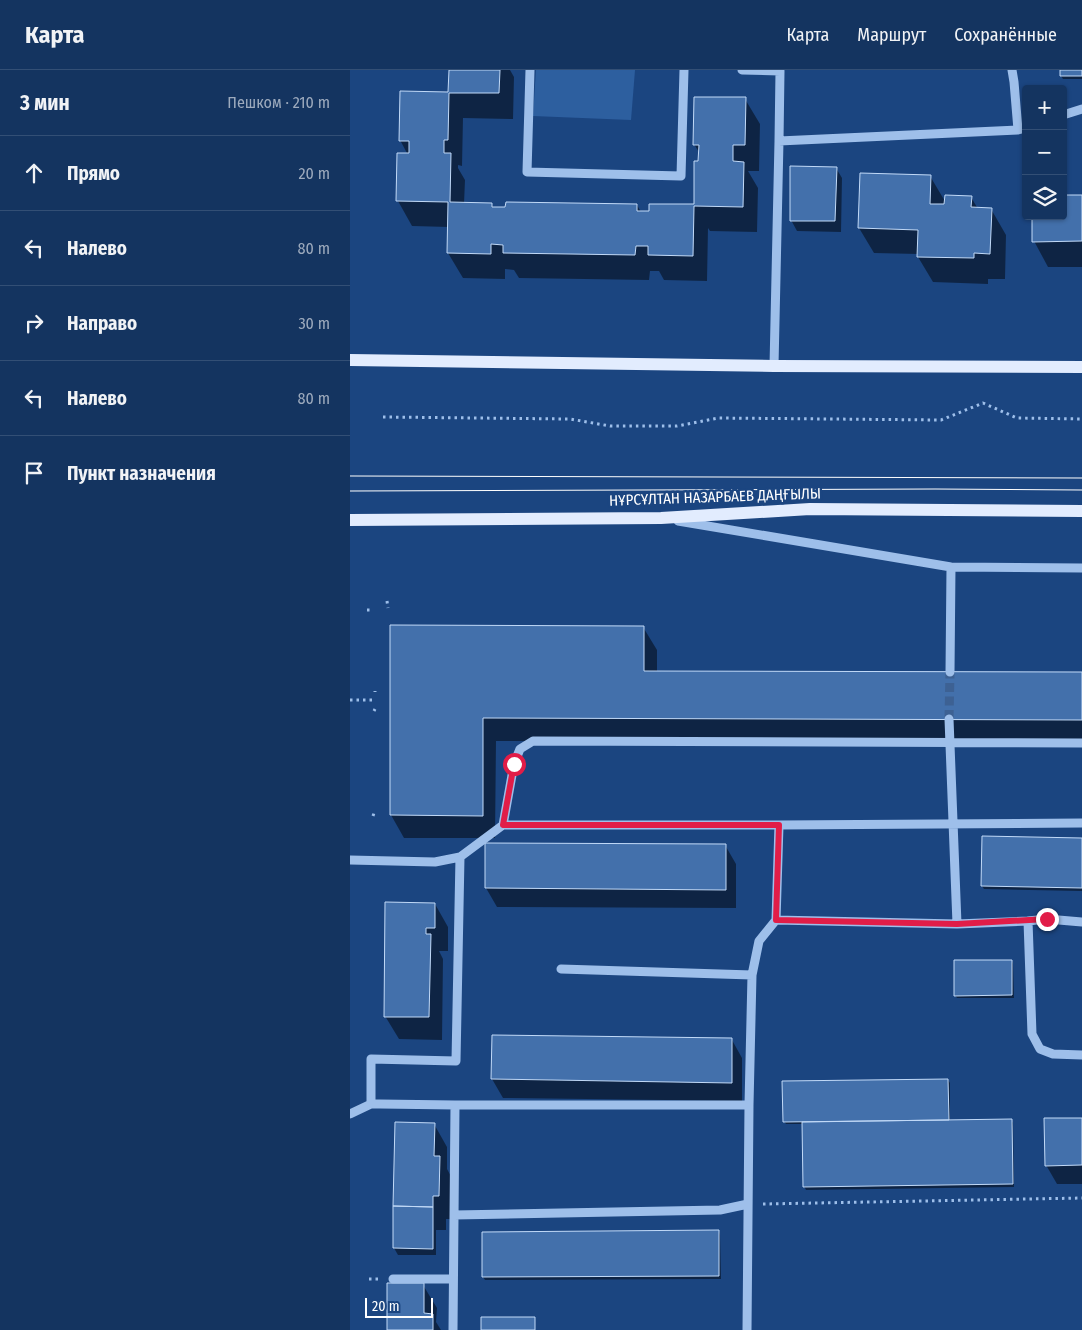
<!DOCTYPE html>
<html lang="ru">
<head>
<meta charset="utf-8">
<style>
	body { margin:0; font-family:"Fira Sans Condensed",sans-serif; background:#1d3c66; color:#f1f3f6 }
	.controls { position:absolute; right:15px; top:15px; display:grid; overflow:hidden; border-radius:5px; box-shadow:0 1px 4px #0004 }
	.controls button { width:45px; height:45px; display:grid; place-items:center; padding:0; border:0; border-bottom:1px solid #334f75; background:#143460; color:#f1f3f6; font:25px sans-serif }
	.scale { position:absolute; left:15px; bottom:12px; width:68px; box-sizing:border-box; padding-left:5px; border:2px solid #fff; border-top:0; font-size:14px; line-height:18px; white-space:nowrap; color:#fff; -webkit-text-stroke:4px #1b4580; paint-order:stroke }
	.stop { position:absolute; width:15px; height:15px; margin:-11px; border:4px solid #e11d48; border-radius:50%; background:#fff }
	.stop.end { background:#e11d48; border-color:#fff; box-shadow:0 1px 5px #0008 }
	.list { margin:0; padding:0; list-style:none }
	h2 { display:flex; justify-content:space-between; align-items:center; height:65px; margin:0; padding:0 20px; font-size:21px }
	h2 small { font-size:16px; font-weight:400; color:#9daabd }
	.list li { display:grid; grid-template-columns:32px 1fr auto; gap:15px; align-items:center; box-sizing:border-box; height:75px; padding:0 20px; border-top:1px solid #334f75 }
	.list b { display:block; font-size:19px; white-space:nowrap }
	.list em { font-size:16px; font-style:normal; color:#9daabd }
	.icon { flex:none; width:28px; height:28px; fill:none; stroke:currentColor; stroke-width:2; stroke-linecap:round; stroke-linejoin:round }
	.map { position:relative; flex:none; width:732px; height:1260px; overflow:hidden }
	header { display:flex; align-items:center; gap:30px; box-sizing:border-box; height:70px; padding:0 25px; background:#143460; border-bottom:1px solid #334f75 }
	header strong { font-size:24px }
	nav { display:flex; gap:28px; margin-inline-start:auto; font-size:18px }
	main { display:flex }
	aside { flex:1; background:#143460 }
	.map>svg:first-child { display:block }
	.green { fill:#2d5f9f }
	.shadow { fill:#0007 }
	.building { fill:#4370ab; stroke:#c2daf8 }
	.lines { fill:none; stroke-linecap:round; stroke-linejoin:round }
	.minor-tunnel { stroke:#3d6193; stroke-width:9; stroke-dasharray:9 4.5; stroke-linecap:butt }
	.path { stroke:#9ebfea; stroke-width:3; stroke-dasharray:2.5 4; stroke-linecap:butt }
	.minor { stroke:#9ebfea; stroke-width:9 }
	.major { stroke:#e2ecfe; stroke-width:12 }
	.tram { stroke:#fff; stroke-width:1 }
	.route { stroke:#e11d48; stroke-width:6 }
	.labels { text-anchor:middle; stroke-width:5; stroke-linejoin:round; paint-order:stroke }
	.street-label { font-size:15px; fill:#fff; stroke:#1b4580 }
</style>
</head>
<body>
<header>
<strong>Карта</strong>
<nav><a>Карта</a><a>Маршрут</a><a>Сохранённые</a></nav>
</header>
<main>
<aside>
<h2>3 мин<small>Пешком · 210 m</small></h2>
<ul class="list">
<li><svg class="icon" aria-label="ahead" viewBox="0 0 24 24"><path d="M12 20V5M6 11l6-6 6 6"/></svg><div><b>Прямо</b></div><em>20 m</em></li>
<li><svg class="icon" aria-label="left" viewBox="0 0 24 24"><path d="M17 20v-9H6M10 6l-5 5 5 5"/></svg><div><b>Налево</b></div><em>80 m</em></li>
<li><svg class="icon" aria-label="right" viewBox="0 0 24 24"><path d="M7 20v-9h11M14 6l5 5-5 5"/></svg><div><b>Направо</b></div><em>30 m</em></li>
<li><svg class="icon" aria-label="left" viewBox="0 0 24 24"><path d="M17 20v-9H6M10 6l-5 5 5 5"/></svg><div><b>Налево</b></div><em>80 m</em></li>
<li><svg class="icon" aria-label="arrive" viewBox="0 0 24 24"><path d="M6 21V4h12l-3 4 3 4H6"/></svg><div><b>Пункт назначения</b></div></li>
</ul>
</aside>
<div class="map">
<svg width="732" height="1260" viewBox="0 0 732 1260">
	<rect width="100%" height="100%" fill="#1b4580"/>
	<path class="green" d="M 186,0 L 285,0 L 281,50 L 183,46 Z"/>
	<path class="shadow" d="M 100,0 L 160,0 L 164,7 L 163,49 L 113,48 L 112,96 L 108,95 L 108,98 L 115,110 L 114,134 L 141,134 L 144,138 L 287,135 L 291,142 L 300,142 L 343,135 L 345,138 L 346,93 L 349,93 L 350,84 L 344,74 L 395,29 L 410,54 L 409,101 L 398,101 L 408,118 L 407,162 L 360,161 L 358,158 L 357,211 L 314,210 L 309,201 L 300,201 L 299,210 L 169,208 L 164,200 L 155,199 L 155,209 L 113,208 L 98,183 L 99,157 L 62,156 L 48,131 L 58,85 L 50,70 L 51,22 L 100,23 Z
		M 711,0 L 732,0 L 732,9 L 713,9 L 711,6 Z
		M 486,98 L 492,108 L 491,162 L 447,161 L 441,150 Z
		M 580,106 L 596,133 L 621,127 L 628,139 L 641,139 L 656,165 L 655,209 L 638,209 L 638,214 L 583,212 L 568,187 L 568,184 L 524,183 L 509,158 Z
		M 732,127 L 732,197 L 698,197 L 684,171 L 713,146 Z
		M 41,557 L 293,557 L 307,580 L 307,602 L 732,603 L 732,673 L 146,671 L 145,768 L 54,768 L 41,745 Z
		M 732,769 L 732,821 L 634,819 L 632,816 Z
		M 375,775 L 386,794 L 386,838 L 147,837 L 136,818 Z
		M 85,834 L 98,857 L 98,881 L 89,881 L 93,889 L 92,970 L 49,969 L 35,946 Z
		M 662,891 L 663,894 L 664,928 L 607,928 L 605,925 Z
		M 143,966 L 382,970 L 392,988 L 392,1031 L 153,1028 L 142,1009 Z
		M 598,1010 L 600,1013 L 600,1051 L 661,1050 L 663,1053 L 664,1117 L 456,1120 L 454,1116 L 453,1054 L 436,1054 L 434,1051 Z
		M 732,1049 L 732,1114 L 707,1114 L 696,1095 Z
		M 84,1054 L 97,1077 L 97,1099 L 103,1110 L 102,1149 L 96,1149 L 96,1160 L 86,1160 L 86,1185 L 48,1185 L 44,1178 Z
		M 369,1161 L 370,1165 L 371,1209 L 135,1210 L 133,1207 Z
		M 73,1215 L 87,1238 L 86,1252 L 91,1260 L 38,1260 Z"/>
	<path class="building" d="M 99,0 L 150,0 L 149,23 L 99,23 L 98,70 L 94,70 L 94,83 L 101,83 L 100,132 L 142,133 L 142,137 L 155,137 L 156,132 L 287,134 L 287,141 L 299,141 L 299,134 L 344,134 L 344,91 L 348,91 L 349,75 L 343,75 L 344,27 L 396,27 L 395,75 L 383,75 L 383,91 L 394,92 L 393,137 L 344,136 L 343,186 L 298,185 L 298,176 L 286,176 L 285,185 L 153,183 L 153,175 L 141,174 L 141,184 L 97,183 L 98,132 L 46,131 L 47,83 L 59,83 L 59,71 L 49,71 L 50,21 L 98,22 Z
		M 710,0 L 732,0 L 732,6 L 710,6 Z
		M 440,96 L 487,97 L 485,151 L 440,151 Z
		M 510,103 L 581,105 L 580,134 L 594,134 L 595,125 L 622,126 L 621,137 L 642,138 L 640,184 L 624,183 L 624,188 L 567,187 L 568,160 L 508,158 Z
		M 713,125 L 732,125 L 732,171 L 682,172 L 682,146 L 713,146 Z
		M 40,555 L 294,556 L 294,601 L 732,602 L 732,650 L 133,648 L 133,746 L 40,745 Z
		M 632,766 L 732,768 L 732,818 L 631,816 Z
		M 135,773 L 376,774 L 376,820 L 135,818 Z
		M 35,832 L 85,833 L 85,858 L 76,858 L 76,864 L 81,864 L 79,947 L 34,947 Z
		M 604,890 L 662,890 L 662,925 L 604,926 Z
		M 142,965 L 382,968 L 382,1013 L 141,1009 Z
		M 598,1009 L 599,1050 L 433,1052 L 432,1011 Z
		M 694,1048 L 732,1048 L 732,1095 L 695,1096 Z
		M 662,1049 L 663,1114 L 453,1117 L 452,1052 Z
		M 45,1052 L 85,1053 L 84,1086 L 90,1086 L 89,1126 L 83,1126 L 83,1137 L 43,1136 Z
		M 43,1136 L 83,1137 L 83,1179 L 43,1178 Z
		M 369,1160 L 369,1206 L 132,1207 L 132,1162 Z
		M 37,1213 L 74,1213 L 74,1243 L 83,1244 L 83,1260 L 37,1260 Z
		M 131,1247 L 185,1247 L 185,1260 L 131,1260 Z"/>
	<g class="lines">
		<path class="minor-tunnel" d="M 599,649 L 600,602"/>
		<path class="path" d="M 33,347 L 220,349 L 260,356 L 327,356 L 368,348 L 591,350 L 633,333 L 667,348 L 732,349
			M 37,531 L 38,538
			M 17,540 L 23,540
			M 25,622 L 25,621
			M 0,630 L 24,630
			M 24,641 L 25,639
			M 23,746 L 24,743
			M 413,1134 L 732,1128
			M 19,1209 L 29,1209"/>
		<path class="minor" d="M 180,0 L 177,102 L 331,106 L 334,0
			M 392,0 L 430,1 L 429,71
			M 662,0 L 664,12 L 668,60
			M 713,45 L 732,39
			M 424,296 L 429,71 L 668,60 L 676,58
			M 328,451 L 601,497 L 732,498
			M 600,602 L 601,497
			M 599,649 L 607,854 L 678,851
			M 153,755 L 429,755 L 732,753
			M 0,790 L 85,792 L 110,787 L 153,755 L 164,694 L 170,679 L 183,671 L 732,673
			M 426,850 L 607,854
			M 732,852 L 697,849 L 678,851 L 682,964 L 690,979 L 703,984 L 732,985
			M 211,899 L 402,905
			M 21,1034 L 21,989 L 106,991 L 110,787
			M 0,1044 L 21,1034 L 30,1034 L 105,1035 L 399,1035
			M 104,1145 L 370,1140 L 398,1134
			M 43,1209 L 103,1209
			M 103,1260 L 105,1035
			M 397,1260 L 399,1035 L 402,905 L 409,871 L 426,850 L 429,755"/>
		<path class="major" d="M 0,290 L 424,296 L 732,297
			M 0,450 L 311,448 L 460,439 L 732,441"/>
		<path class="tram" d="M 0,406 L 732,408
			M 0,421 L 585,419 L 732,420"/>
	</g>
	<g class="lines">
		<path class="route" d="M 164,694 L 153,755 L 429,755 L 426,850 L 607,854 L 697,849"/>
	</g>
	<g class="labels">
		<g class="street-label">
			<text transform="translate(365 427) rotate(-2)" y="5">НҰРСҰЛТАН НАЗАРБАЕВ ДАҢҒЫЛЫ</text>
		</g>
	</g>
</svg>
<div class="controls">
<button>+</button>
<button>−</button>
<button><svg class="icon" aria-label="layers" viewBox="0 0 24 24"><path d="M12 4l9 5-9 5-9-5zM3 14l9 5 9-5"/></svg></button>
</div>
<div class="scale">20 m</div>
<div class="stop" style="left:164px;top:694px"></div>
<div class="stop end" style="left:697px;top:849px"></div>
</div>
</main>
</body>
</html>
